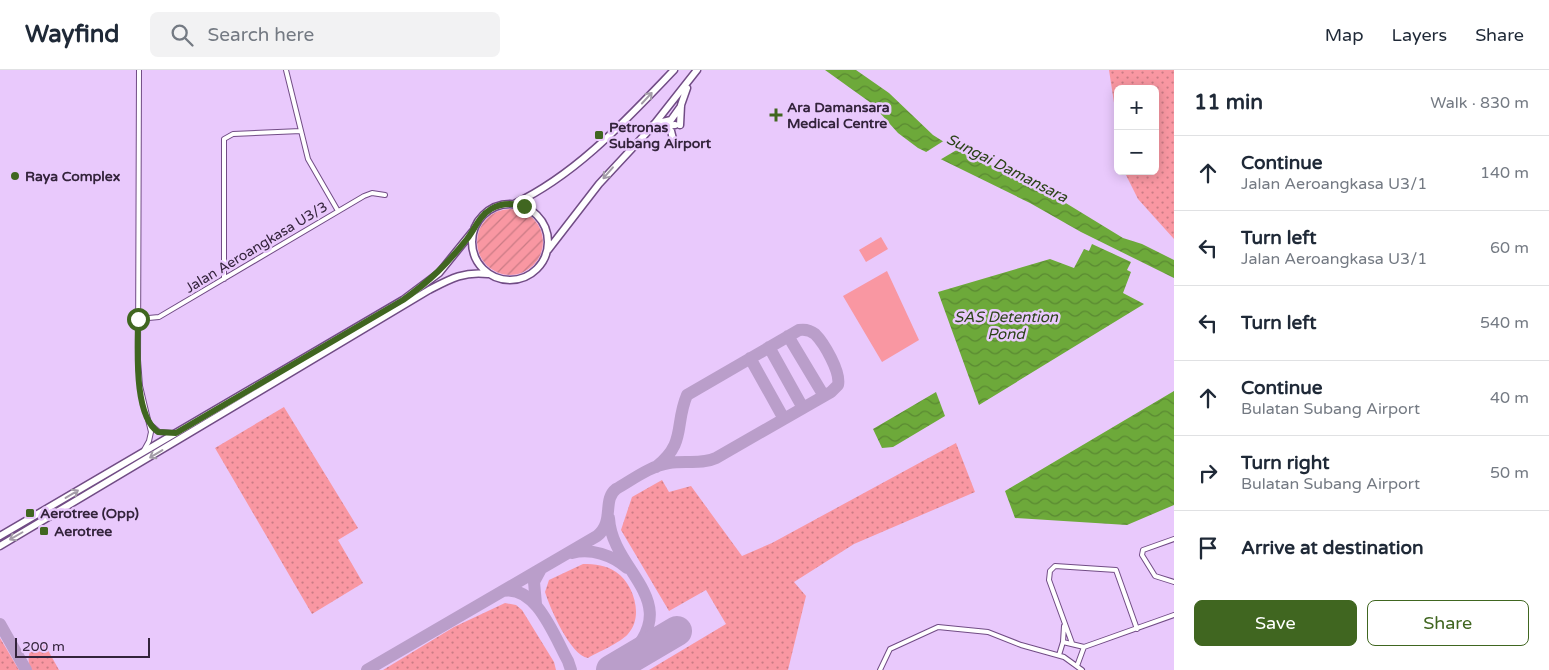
<!DOCTYPE html>
<html lang="en">
<head>
<meta charset="utf-8">
<style>
	body { margin:0; font-family:"Varela Round",sans-serif; background:#f2f2f3; color:#1f2937 }
	.controls { position:absolute; right:15px; top:15px; display:grid; overflow:hidden; border-radius:8px; box-shadow:0 2px 12px #0003 }
	.controls button { width:45px; height:45px; display:grid; place-items:center; padding:0; border:0; border-bottom:1px solid #e0e1e3; background:#fff; color:#1f2937; font:25px sans-serif }
	.scale { position:absolute; left:15px; bottom:12px; width:135px; box-sizing:border-box; padding-left:5px; border:2px solid #33233b; border-top:0; font-size:14px; line-height:18px; white-space:nowrap; color:#33233b; -webkit-text-stroke:4px #e9c9fc; paint-order:stroke }
	.stop { position:absolute; width:15px; height:15px; margin:-11px; border:4px solid #406620; border-radius:50%; background:#fff }
	.stop.end { background:#406620; border-color:#fff; box-shadow:0 1px 5px #0008 }
	.list { margin:0; padding:0; list-style:none }
	h2 { display:flex; justify-content:space-between; align-items:center; height:65px; margin:0; padding:0 20px; font-size:21px }
	h2 small { font-size:16px; font-weight:400; color:#747a83 }
	.list li { display:grid; grid-template-columns:32px 1fr auto; gap:15px; align-items:center; box-sizing:border-box; height:75px; padding:0 20px; border-top:1px solid #e0e1e3 }
	.list b { display:block; font-size:19px; white-space:nowrap }
	.list p { margin:0; font-size:16px; white-space:nowrap; color:#747a83 }
	.list em { font-size:16px; font-style:normal; color:#747a83 }
	.actions { display:flex; gap:10px; padding:15px 20px }
	.actions a { flex:1; padding:11px 0; border:1px solid #406620; border-radius:8px; text-align:center; font-size:18px; color:#406620 }
	.actions .main { background:#406620; color:#fff }
	.icon { flex:none; width:28px; height:28px; fill:none; stroke:currentColor; stroke-width:2; stroke-linecap:round; stroke-linejoin:round }
	.map { position:relative; flex:none; width:1174px; height:600px; overflow:hidden }
	header { display:flex; align-items:center; gap:30px; box-sizing:border-box; height:70px; padding:0 25px; background:#fff; border-bottom:1px solid #e0e1e3 }
	header strong { font-size:24px }
	nav { display:flex; gap:28px; margin-inline-start:auto; font-size:18px }
	.search { width:350px; height:45px; background:#f2f2f3; display:flex; align-items:center; gap:12px; box-sizing:border-box; padding:0 18px; border-radius:8px; color:#747a83; font-size:19px }
	main { display:flex }
	aside { flex:1; background:#fff }
	.map>svg:first-child { display:block }
	.grass { fill:url(#grass-dots) }
	.park { fill:#f997a2 }
	.garden { fill:url(#garden-furrows) }
	.water { fill:url(#water-waves) }
	.pier { fill:#e9c9fc }
	.lines { fill:none; stroke-linecap:round; stroke-linejoin:round }
	.taxiway { stroke:#ba9eca; stroke-width:12 }
	.runway { stroke:#ba9eca; stroke-width:30 }
	.minor-casing { stroke:#714c85; stroke-width:6 }
	.primary-casing { stroke:#714c85; stroke-width:9 }
	.minor { stroke:#fff; stroke-width:4 }
	.primary { stroke:#fff; stroke-width:6 }
	.oneway { stroke:#a39ca7 }
	.route { stroke:#406620; stroke-width:6 }
	.poi-dot { fill:#406620; stroke:#e9c9fc; stroke-width:2 }
	.labels { text-anchor:middle; stroke-width:5; stroke-linejoin:round; paint-order:stroke }
	.poi-label { font-size:14px; font-weight:bold; fill:#33233b; stroke:#e9c9fc; text-anchor:start }
	.street-label { font-size:14px; fill:#33233b; stroke:#e9c9fc }
	.water-label { font-size:15px; font-style:italic; fill:#2b4318; stroke:#e9c9fc }
</style>
</head>
<body>
<header>
<strong>Wayfind</strong>
<div class="search"><svg class="icon" aria-label="search" viewBox="0 0 24 24"><circle cx="10" cy="10" r="6"/><path d="M15 15l6 6"/></svg>Search here</div>
<nav><a>Map</a><a>Layers</a><a>Share</a></nav>
</header>
<main>
<div class="map">
<svg width="1174" height="600" viewBox="0 0 1174 600">
	<defs>
		<pattern id="grass-dots" width="8" height="8" patternUnits="userSpaceOnUse" patternTransform="scale(1.25)"><rect width="8" height="8" fill="#f997a2"/><path d="M2 2h.1M6 6h.1" fill="none" stroke="#ca7b85" stroke-width="1.8" stroke-linecap="round"/></pattern>
		<pattern id="garden-furrows" width="10" height="10" patternUnits="userSpaceOnUse" patternTransform="scale(1.25)"><rect width="10" height="10" fill="#f997a2"/><path d="M-1 1l2-2M0 10L10 0M9 11l2-2" fill="none" stroke="#ca7b85"/></pattern>
		<pattern id="water-waves" width="16" height="10" patternUnits="userSpaceOnUse" patternTransform="scale(1.25)"><rect width="16" height="10" fill="#6da93a"/><path d="M0 5q4-4 8 0t8 0" fill="none" stroke="#5a8932"/></pattern>
	</defs>
	<rect width="100%" height="100%" fill="#e9c9fc"/>
	<path class="grass" d="M 1109,0 L 1174,0 L 1174,169 L 1138,129 L 1124,101 L 1155,101 L 1155,19 L 1118,19 L 1118,59 Z
		M 284,337 L 358,458 L 338,470 L 363,513 L 312,544 L 215,378 Z
		M 956,373 L 975,422 L 854,474 L 794,512 L 806,526 L 788,600 L 649,600 L 726,554 L 706,520 L 669,541 L 621,460 L 632,427 L 662,410 L 669,422 L 691,416 L 742,486 L 772,473 Z
		M 583,494 C 595,494 606,495 616,502 C 634,514 644,547 628,564 C 620,573 598,582 588,588 C 570,585 550,538 545,522 L 549,510 Z
		M 505,533 L 516,535 L 522,540 L 554,592 L 556,600 L 383,600 L 454,557 Z
		M 0,568 L 19,600 L 0,600 Z
		M 44,573 L 59,600 L 31,600 C 28,594 28,588 30,581 Z"/>
	<path class="park" d="M 881,167 L 888,179 L 866,192 L 859,180 Z
		M 887,201 L 919,270 L 882,292 L 843,226 Z"/>
	<path class="garden" d="M477 172a33 33 0 1 1 66 0a33 33 0 1 1-66 0Z"/>
	<path class="water" d="M 825,0 L 856,0 L 889,23 L 933,65 L 952,77 L 1051,124 L 1123,168 L 1142,174 L 1174,190 L 1174,208 L 1081,162 L 1030,133 L 918,78 L 898,63 L 871,33 Z
		M 1092,174 L 1131,192 L 1127,200 L 1131,202 L 1123,223 L 1144,234 L 979,335 L 938,222 L 1050,189 L 1074,198 L 1084,179 L 1089,181 Z
		M 1174,321 L 1174,435 L 1127,455 L 1015,448 L 1005,421 Z
		M 936,322 L 945,346 L 893,377 L 882,378 L 873,359 Z"/>
	<path class="pier" d="M 945,70 L 960,78 L 938,91 L 923,84 Z"/>
	<g class="lines">
		<path class="taxiway" d="M 788,266 L 824,326
			M 769,277 L 803,338
			M 750,288 L 784,349
			M 609,448 C 612,504 691,532 621,594
			M 572,483 C 591,478 612,485 627,498
			M 503,521 C 536,514 555,568 568,591 L 571,600
			M 536,534 L 534,512 L 541,499
			M 0,554 L 26,600
			M 367,600 L 597,466 C 615,452 602,430 616,419 C 632,410 650,396 669,393 C 686,390 701,395 716,388 L 831,322 L 838,315 C 841,302 824,273 815,264 C 810,260 805,259 799,260 L 687,325 C 674,356 687,372 656,397"/>
		<path class="runway" d="M 611,600 L 677,561"/>
		<g class="minor-casing">
			<path id="minor" d="M 139,0 L 138,290 L 140,316 L 151,362 L 149,371 L 144,380
				M 286,0 L 308,89 L 338,141
				M 224,209 L 224,69 L 233,64 L 301,61
				M 138,249 L 159,247 L 364,126 L 372,123 L 385,125
				M 151,355 L 159,362 L 174,363
				M 1174,469 L 1143,480 L 1142,485 L 1155,506 L 1174,512
				M 1063,572 L 1064,556
				M 1072,573 L 1049,510 L 1050,501 L 1055,496 L 1116,500 L 1137,559
				M 1084,577 L 1174,545
				M 1059,585 L 1063,572 L 1084,577 L 1077,596
				M 880,600 L 890,579 L 938,557 L 988,562 L 1021,575 L 1064,587 L 1082,600"/>
		</g>
		<g class="primary-casing">
			<path id="primary" d="M 654,54 L 671,50 L 681,36
				M 680,55 L 681,35 L 687,18
				M 661,56 L 675,55
				M 662,56 L 671,61 L 673,69
				M472 172a38 38 0 1 1 76 0a38 38 0 1 1-76 0Z
				M 514,134 C 577,104 626,50 674,0
				M 548,180 L 599,114 L 652,57 L 697,0
				M 0,466 L 403,230 L 439,203 L 473,161
				M 0,476 L 429,220 C 450,209 464,201 488,204"/>
		</g>
		<use href="#minor" class="minor"/>
		<use href="#primary" class="primary"/>
	</g>
	<defs><path id="oneway-shaft" d="M-6 0H5M1.5-3L5.5 0L1.5 3" fill="none" stroke-width="1.6" stroke-linecap="round" stroke-linejoin="round" transform="scale(1.25)"/></defs>
	<g class="oneway">
		<use href="#oneway-shaft" transform="translate(647 28) rotate(-47)"/>
		<use href="#oneway-shaft" transform="translate(608 103) rotate(131)"/>
		<use href="#oneway-shaft" transform="translate(156 384) rotate(149)"/>
		<use href="#oneway-shaft" transform="translate(72 424) rotate(-31)"/>
		<use href="#oneway-shaft" transform="translate(16 466) rotate(150)"/>
	</g>
	<g class="lines">
		<path class="route" d="M 138,249 C 138,277 133,345 158,362 L 176,363 L 403,230 C 430,211 447,194 467,169 C 475,159 479,146 491,139 C 501,133 513,133 524,136"/>
	</g>
	<g class="poi-dot">
		<path d="M773.5 37.5h5v5h5v5h-5v5h-5v-5h-5v-5h5z"/>
		<rect x="594" y="60" width="10" height="10" rx="2.5"/>
		<circle cx="15" cy="106" r="5"/>
		<rect x="25" y="438" width="10" height="10" rx="2.5"/>
		<rect x="39" y="456" width="10" height="10" rx="2.5"/>
	</g>
	<g class="labels">
		<g class="poi-label">
			<text x="787" y="42">Ara Damansara<tspan x="787" dy="16">Medical Centre</tspan></text>
			<text x="609" y="62">Petronas<tspan x="609" dy="16">Subang Airport</tspan></text>
			<text x="25" y="111">Raya Complex</text>
			<text x="40" y="448">Aerotree (Opp)</text>
			<text x="54" y="466">Aerotree</text>
		</g>
		<g class="street-label">
			<text transform="translate(256 177) rotate(-31)" y="5">Jalan Aeroangkasa U3/3</text>
		</g>
		<g class="water-label">
			<text transform="translate(1007 98) rotate(27)" y="5">Sungai Damansara</text>
			<text x="1006" y="252">SAS Detention<tspan x="1006" dy="17">Pond</tspan></text>
		</g>
	</g>
</svg>
<div class="controls">
<button>+</button>
<button>−</button>
</div>
<div class="scale">200 m</div>
<div class="stop" style="left:138px;top:249px"></div>
<div class="stop end" style="left:524px;top:136px"></div>
</div>
<aside>
<h2>11 min<small>Walk · 830 m</small></h2>
<ul class="list">
<li><svg class="icon" aria-label="ahead" viewBox="0 0 24 24"><path d="M12 20V5M6 11l6-6 6 6"/></svg><div><b>Continue</b><p>Jalan Aeroangkasa U3/1</p></div><em>140 m</em></li>
<li><svg class="icon" aria-label="left" viewBox="0 0 24 24"><path d="M17 20v-9H6M10 6l-5 5 5 5"/></svg><div><b>Turn left</b><p>Jalan Aeroangkasa U3/1</p></div><em>60 m</em></li>
<li><svg class="icon" aria-label="left" viewBox="0 0 24 24"><path d="M17 20v-9H6M10 6l-5 5 5 5"/></svg><div><b>Turn left</b></div><em>540 m</em></li>
<li><svg class="icon" aria-label="ahead" viewBox="0 0 24 24"><path d="M12 20V5M6 11l6-6 6 6"/></svg><div><b>Continue</b><p>Bulatan Subang Airport</p></div><em>40 m</em></li>
<li><svg class="icon" aria-label="right" viewBox="0 0 24 24"><path d="M7 20v-9h11M14 6l5 5-5 5"/></svg><div><b>Turn right</b><p>Bulatan Subang Airport</p></div><em>50 m</em></li>
<li><svg class="icon" aria-label="arrive" viewBox="0 0 24 24"><path d="M6 21V4h12l-3 4 3 4H6"/></svg><div><b>Arrive at destination</b></div></li>
</ul>
<div class="actions"><a class="main">Save</a><a>Share</a></div>
</aside>
</main>
</body>
</html>
